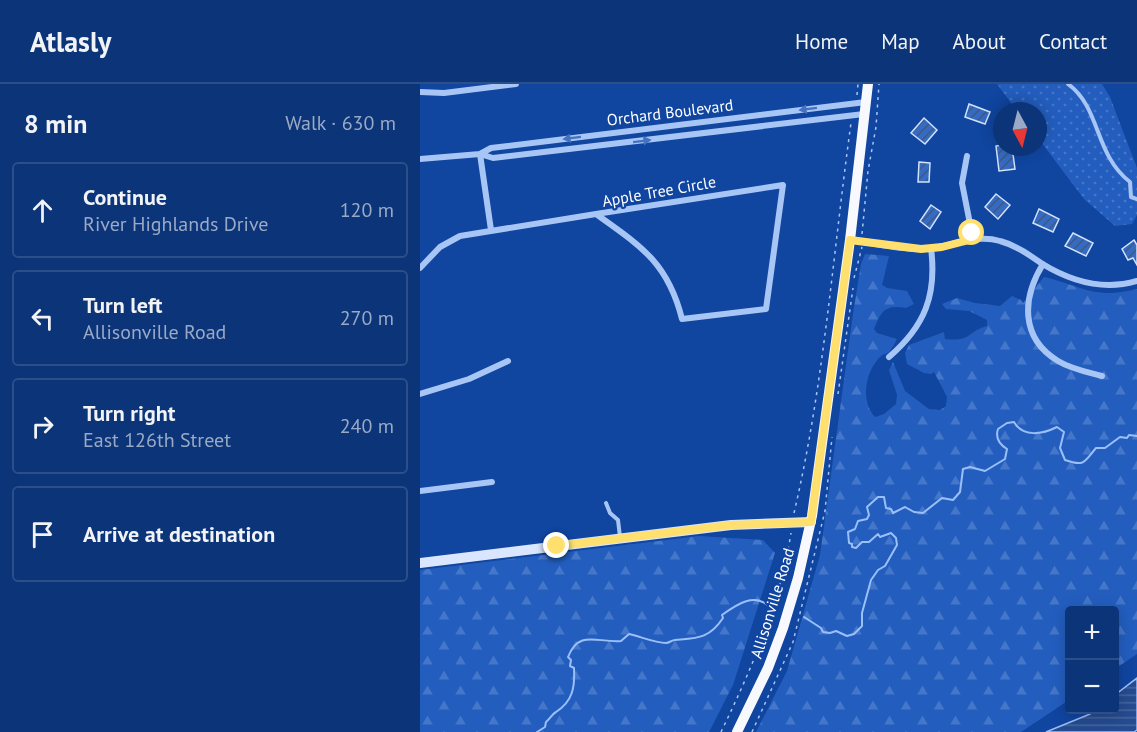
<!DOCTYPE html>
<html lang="en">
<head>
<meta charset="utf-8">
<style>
	body { margin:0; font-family:"PT Sans",sans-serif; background:#153c7d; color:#f1f3f6 }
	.controls { position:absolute; right:18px; bottom:18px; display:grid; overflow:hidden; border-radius:6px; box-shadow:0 3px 15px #0003 }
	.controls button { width:54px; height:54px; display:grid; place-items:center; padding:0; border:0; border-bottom:2px solid #2c4f8a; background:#0c3478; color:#f1f3f6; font:30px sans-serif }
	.compass { position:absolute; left:573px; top:18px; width:54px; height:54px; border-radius:50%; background:#0c3478; box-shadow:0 3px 15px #0003; rotate:173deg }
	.stop { position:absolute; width:18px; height:18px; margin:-14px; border:4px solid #ffdf6d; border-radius:50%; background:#fff }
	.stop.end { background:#ffdf6d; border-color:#fff; box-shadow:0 2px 6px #0008 }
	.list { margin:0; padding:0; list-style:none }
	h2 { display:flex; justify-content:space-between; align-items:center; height:78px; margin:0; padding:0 24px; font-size:26px }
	h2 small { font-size:20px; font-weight:400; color:#9aaac6 }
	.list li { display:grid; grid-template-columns:39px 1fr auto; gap:18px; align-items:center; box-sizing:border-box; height:96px; margin:0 12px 12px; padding:0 12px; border:2px solid #2c4f8a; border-radius:6px }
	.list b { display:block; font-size:22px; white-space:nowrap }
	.list p { margin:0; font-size:20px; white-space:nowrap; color:#9aaac6 }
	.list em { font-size:20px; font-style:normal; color:#9aaac6 }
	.icon { flex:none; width:33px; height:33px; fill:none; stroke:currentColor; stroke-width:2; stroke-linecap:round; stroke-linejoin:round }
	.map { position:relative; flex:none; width:717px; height:648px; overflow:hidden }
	header { display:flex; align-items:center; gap:36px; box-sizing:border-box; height:84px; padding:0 30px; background:#0c3478; border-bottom:2px solid #2c4f8a }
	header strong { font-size:28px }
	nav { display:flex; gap:33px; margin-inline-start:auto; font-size:21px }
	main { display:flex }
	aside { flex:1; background:#0c3478 }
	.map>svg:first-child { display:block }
	.grass { fill:url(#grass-dots) }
	.forest { fill:url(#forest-firs) }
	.water { fill:url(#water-rules); stroke:#9abff9; stroke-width:1.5 }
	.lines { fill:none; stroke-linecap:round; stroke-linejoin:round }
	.stream { stroke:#9abff9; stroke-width:2 }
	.building { fill:url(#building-hatch); stroke:#d1e2fe; stroke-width:1.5 }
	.path { stroke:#a8c6f5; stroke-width:1.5; stroke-dasharray:3 4.5; stroke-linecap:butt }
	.service { stroke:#a8c6f5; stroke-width:4 }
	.minor { stroke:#a8c6f5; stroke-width:6 }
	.secondary { stroke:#d9e6fe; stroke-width:10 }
	.primary { stroke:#f7f9ff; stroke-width:10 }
	.oneway { fill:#4572be }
	.route { stroke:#ffdf6d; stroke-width:8 }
	.labels { text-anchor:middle; stroke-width:4.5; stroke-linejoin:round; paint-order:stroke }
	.street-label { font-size:16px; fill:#fff; stroke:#1045a0 }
</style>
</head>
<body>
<header>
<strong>Atlasly</strong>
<nav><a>Home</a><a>Map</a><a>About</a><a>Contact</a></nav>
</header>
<main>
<aside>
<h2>8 min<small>Walk · 630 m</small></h2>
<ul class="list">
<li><svg class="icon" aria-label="ahead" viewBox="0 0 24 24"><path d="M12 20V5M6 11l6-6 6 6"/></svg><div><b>Continue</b><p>River Highlands Drive</p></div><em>120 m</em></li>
<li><svg class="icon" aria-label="left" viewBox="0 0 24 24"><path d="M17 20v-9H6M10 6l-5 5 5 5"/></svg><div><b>Turn left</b><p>Allisonville Road</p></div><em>270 m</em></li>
<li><svg class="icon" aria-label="right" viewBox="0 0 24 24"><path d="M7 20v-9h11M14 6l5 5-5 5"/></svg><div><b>Turn right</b><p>East 126th Street</p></div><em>240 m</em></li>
<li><svg class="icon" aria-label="arrive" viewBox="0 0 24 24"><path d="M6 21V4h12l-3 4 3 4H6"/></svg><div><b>Arrive at destination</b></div></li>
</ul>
</aside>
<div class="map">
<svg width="717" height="648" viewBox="0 0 717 648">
	<defs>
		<pattern id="grass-dots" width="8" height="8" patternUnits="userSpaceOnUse" patternTransform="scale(1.5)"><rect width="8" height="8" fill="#235ebf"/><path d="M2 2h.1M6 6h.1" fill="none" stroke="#4476c9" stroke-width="1.8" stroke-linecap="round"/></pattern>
		<pattern id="forest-firs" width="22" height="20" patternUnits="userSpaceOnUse" patternTransform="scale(1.5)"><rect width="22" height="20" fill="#235ebf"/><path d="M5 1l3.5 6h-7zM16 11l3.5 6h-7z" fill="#4476c9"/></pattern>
		<pattern id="water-rules" width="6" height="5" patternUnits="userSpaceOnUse" patternTransform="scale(1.5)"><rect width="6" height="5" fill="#254b90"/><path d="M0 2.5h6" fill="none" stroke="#4666a1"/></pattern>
		<pattern id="building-hatch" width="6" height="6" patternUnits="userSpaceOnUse" patternTransform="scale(1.5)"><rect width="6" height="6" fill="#346bc5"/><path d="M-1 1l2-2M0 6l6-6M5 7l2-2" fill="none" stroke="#42587c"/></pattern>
	</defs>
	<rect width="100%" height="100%" fill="#1045a0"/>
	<path class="grass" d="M 577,0 L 682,0 L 690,13 L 717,84 L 717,131 L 712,140 L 695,142 L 664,115 L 618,54 L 618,27 L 597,27 Z"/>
	<path class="forest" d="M 445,170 L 469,172 L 462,201 L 467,204 L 487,207 L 494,220 L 486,224 C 465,220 461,227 454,245 L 457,249 L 477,255 C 475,259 472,265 469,268 C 467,270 463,270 461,272 C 445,287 440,317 455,333 L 464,330 L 476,320 L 477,311 L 469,286 L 473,278 L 485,307 L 509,325 L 520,326 L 526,322 L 527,313 L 514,288 L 511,290 L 504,289 L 487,280 L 485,269 L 489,261 L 524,248 L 525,255 C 552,258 546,248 567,242 L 567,236 L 549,227 L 526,225 L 522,220 L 537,214 L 555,219 L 580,222 L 592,212 L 601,216 L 603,219 L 624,193 C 662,202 675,216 717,205 L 717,570 L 695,585 L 694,526 L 650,526 L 649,616 L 601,648 L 336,648 L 367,587 L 400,471 L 433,230 L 441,180 Z
		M 279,452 L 343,456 L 355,469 L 313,601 L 289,648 L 0,648 L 0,486 Z"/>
	<path class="water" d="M 717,594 L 717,646 L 714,648 L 626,648 L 670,630 L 676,626 L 694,626 L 695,611 Z"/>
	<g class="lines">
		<path class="stream" d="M 384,533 L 401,544 L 403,548 L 410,549 L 416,547 L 427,552 L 434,550 L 442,542 L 442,529 L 451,496 L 458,486 L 465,482 L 477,461 L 476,454 L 471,449 L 460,453 L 458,450 L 449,458 L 442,458 L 436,464 L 432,463 L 432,460 L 429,459 L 428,448 L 435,445 L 438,437 L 447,435 L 449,431 L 447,423 L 458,413 L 464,413 L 466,424 L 471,425 L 473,429 L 485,423 L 494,428 L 503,429 L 522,414 L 533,416 L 540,408 L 543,385 L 550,383 L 565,387 L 585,375 L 587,365 C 579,360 575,354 578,345 L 587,339 L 594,338 C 603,354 623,350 637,343 L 644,348 L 640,364 L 645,376 C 665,383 664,378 676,364 L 685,364 L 700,353 L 707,354 L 709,351 L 717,352
			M 117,648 L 125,643 L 126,638 C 130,635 132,630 136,628 C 153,617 155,603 154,584 L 150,582 L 151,576 L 148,573 C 159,545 177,559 201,557 L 209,550 C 219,552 235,559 246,559 C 249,559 252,556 255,556 C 277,554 289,555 303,534 L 302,531 C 316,521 335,507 351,524"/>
	</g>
	<path class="building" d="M 549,20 L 570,28 L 565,40 L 545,33 Z
		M 504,34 L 517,46 L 505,60 L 491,49 Z
		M 582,61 L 582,63 L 592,63 L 595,85 L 579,87 L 576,62 Z
		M 499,78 L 510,79 L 509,98 L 498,98 Z
		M 576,110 L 590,121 L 578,135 L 565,123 Z
		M 511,121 L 521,128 L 510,145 L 500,137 Z
		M 619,125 L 639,135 L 633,148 L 613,139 Z
		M 653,149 L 673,159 L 666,172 L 645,162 Z
		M 714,156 L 717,161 L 717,181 L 713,174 L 708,176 L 702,165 Z"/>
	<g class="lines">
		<path class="path" d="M 437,11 L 438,0
			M 442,150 L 448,87 L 456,43 L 459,0
			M 434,194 L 442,163
			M 418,310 L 433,204
			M 374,429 C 404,301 413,169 431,39
			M 301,648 C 332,584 360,519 371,449
			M 332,648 L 373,558 L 405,427 L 412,353"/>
		<path class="service" d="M 648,0 C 681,24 674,70 710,98 L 711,113 L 717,115
			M 186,419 L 190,429 L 198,436 L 200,453"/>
		<path class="minor" d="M 0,8 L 24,9 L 96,0
			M 60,70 L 71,64 L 446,18
			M 60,70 L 71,146
			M 547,72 L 542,99 L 553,155
			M 0,75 L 60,70 L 73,74 L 444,30
			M 363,101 L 346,225 L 262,235 C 248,179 221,162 176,130 Z
			M 430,156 C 454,159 479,166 503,165 C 529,164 554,149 580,157 C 595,161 608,170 621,179 C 650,197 683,207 717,197
			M 623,180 C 602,214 600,254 638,277 C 651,285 667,288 682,292
			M 0,184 L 20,163 L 40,152 L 176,130
			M 469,273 C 505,242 517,211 511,164
			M 0,310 L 49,295 L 88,277
			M 0,407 L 72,398"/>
		<path class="secondary" d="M 0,479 L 311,441 L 391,438"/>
		<path class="primary" d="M 317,648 L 348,584 L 363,544 L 378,494 L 392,432 L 430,156 L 448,0"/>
	</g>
	<defs><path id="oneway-solid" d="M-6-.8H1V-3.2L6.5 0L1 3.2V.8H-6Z" transform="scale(1.5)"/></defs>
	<g class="oneway">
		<use href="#oneway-solid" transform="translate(388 25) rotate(173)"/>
		<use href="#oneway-solid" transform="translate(152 54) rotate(173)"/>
		<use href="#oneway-solid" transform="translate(222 57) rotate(-7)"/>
	</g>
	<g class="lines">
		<path class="route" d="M 137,462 L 311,441 L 391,438 L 430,156 L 501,165 L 522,163 L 553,155 L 552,149"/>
	</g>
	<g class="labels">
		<g class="street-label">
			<text transform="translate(250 28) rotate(-7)" y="6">Orchard Boulevard</text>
			<text transform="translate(239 107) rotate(-10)" y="6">Apple Tree Circle</text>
			<text transform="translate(352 519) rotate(-73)" y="6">Allisonville Road</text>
		</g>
	</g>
</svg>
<div class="controls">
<button>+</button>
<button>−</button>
</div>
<svg class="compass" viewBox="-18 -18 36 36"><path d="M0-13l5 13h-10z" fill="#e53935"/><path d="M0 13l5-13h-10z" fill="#9aaac6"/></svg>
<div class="stop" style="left:552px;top:149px"></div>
<div class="stop end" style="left:137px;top:462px"></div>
</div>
</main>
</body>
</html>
